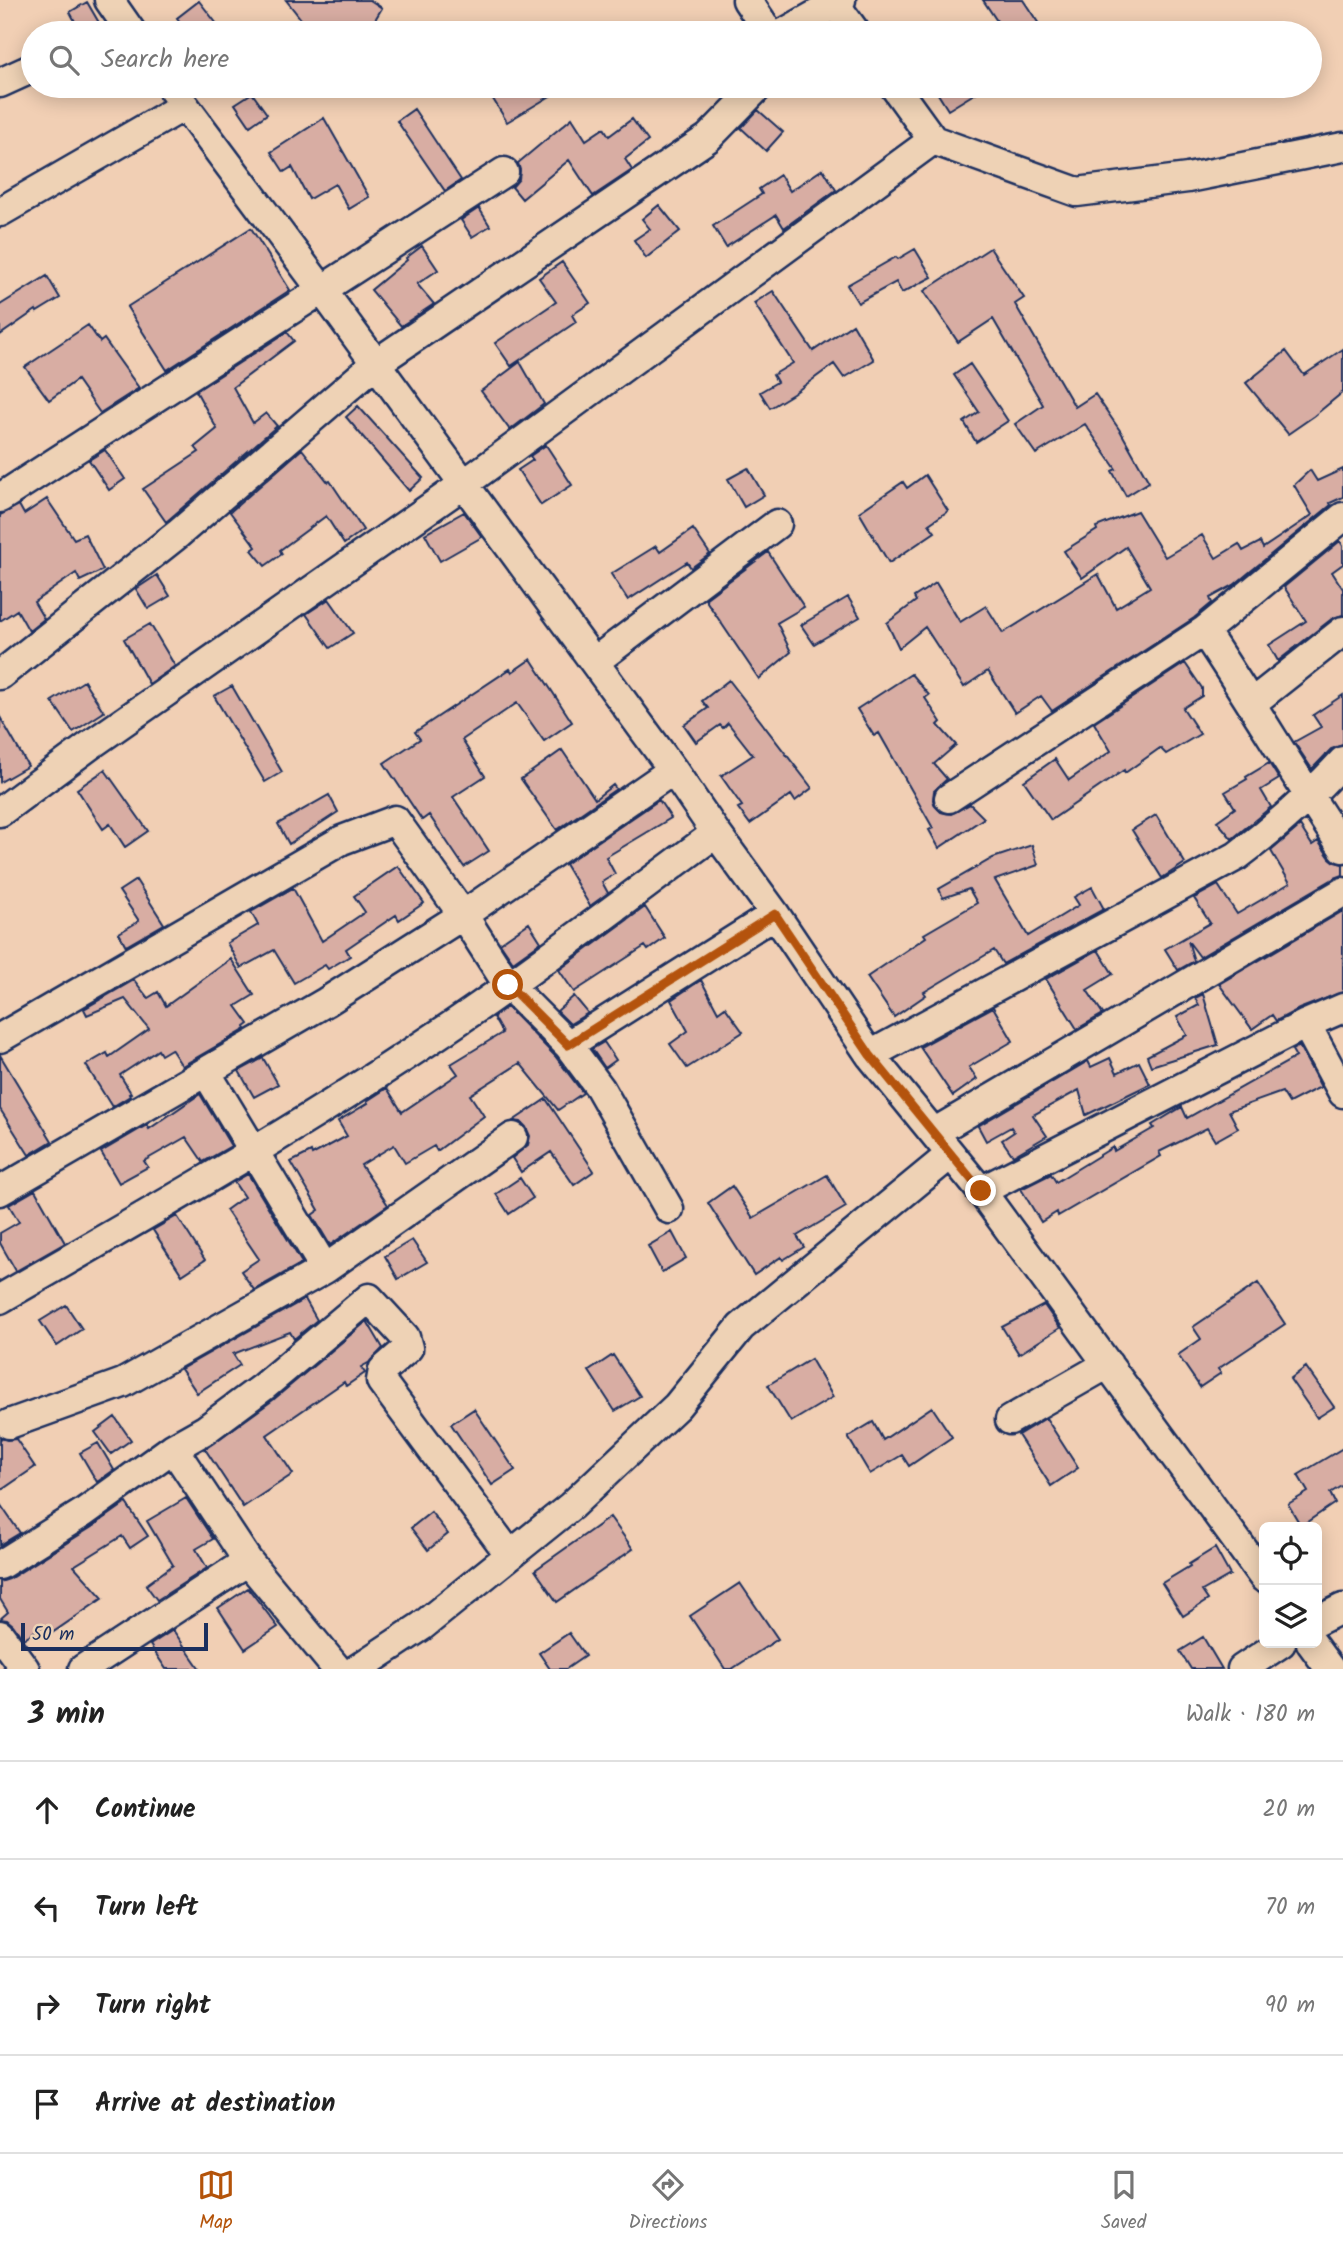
<!DOCTYPE html>
<html lang="en">
<head>
<meta charset="utf-8">
<style>
	body { margin:0; font-family:Kalam,sans-serif; background:#f2f2f2; color:#222 }
	.controls { position:absolute; right:21px; bottom:21px; display:grid; overflow:hidden; border-radius:10px; box-shadow:0 4px 18px #0003 }
	.controls button { width:63px; height:63px; display:grid; place-items:center; padding:0; border:0; border-bottom:2px solid #e0e0e0; background:#fff; color:#222; font:35px sans-serif }
	.scale { position:absolute; left:21px; bottom:18px; width:187px; box-sizing:border-box; padding-left:7px; border:4px solid #1b2f5e; border-top:0; font-size:19px; line-height:24px; white-space:nowrap; color:#1b2f5e; -webkit-text-stroke:5px #eed2b5; paint-order:stroke }
	.stop { position:absolute; width:21px; height:21px; margin:-16px; border:5px solid #b45309; border-radius:50%; background:#fff }
	.stop.end { background:#b45309; border-color:#fff; box-shadow:0 2px 7px #0008 }
	.list { margin:0; padding:0; list-style:none }
	h2 { display:flex; justify-content:space-between; align-items:center; height:91px; margin:0; padding:0 28px; font-size:30px }
	h2 small { font-size:23px; font-weight:400; color:#767676 }
	.list li { display:grid; grid-template-columns:46px 1fr auto; gap:21px; align-items:center; box-sizing:border-box; height:98px; padding:0 28px; border-top:2px solid #e0e0e0 }
	.list b { display:block; font-size:26px; white-space:nowrap }
	.list em { font-size:23px; font-style:normal; color:#767676 }
	.icon { flex:none; width:38px; height:38px; fill:none; stroke:currentColor; stroke-width:2; stroke-linecap:round; stroke-linejoin:round }
	.map { position:relative; flex:none; width:1343px; height:1669px; overflow:hidden }
	.search { position:absolute; background:#fff; box-shadow:0 4px 18px #0003; left:21px; right:21px; top:21px; height:77px; display:flex; align-items:center; gap:18px; box-sizing:border-box; padding:0 24px; border-radius:38px; color:#767676; font-size:26px }
	.sheet { height:483px; background:#fff }
	nav { display:flex; justify-content:space-around; align-items:center; box-sizing:border-box; height:98px; border-top:2px solid #e0e0e0; background:#fff; font-size:19px; color:#767676 }
	nav a { display:grid; justify-items:center; gap:4px }
	nav .on { color:#b45309 }
	.map>svg:first-child { display:block }
	.building { fill:#d8ada3; stroke:#1b2f5e; stroke-width:2 }
	.lines { fill:none; stroke-linecap:round; stroke-linejoin:round }
	.minor-casing { stroke:#1b2f5e; stroke-width:33 }
	.minor { stroke:#eed2b5; stroke-width:28 }
	.route { stroke:#b45309; stroke-width:9 }
</style>
</head>
<body>
<div class="map">
<svg width="1343" height="1669" viewBox="0 0 1343 1669">
	<rect width="100%" height="100%" fill="#f1cfb4"/>
	<filter id="ink" filterUnits="userSpaceOnUse"><feTurbulence type="fractalNoise" baseFrequency=".0143" numOctaves="2"/><feDisplacementMap in="SourceGraphic" scale="14" xChannelSelector="R" yChannelSelector="G"/><feConvolveMatrix kernelMatrix="1 2 1 2 8 2 1 2 1" color-interpolation-filters="sRGB"/></filter>
	<g filter="url(#ink)">
		<path class="building" d="M 286,0 L 370,0 L 382,8 L 367,33 L 312,33 Z
			M 983,0 L 1023,0 L 1045,33 L 1005,33 Z
			M 199,1 L 224,33 L 189,33 L 177,18 Z
			M 87,2 L 105,33 L 81,33 L 70,12 Z
			M 485,86 L 567,86 L 507,122 Z
			M 933,86 L 987,86 L 948,110 Z
			M 252,93 L 267,114 L 250,126 L 235,104 Z
			M 414,109 L 461,180 L 445,191 L 397,121 Z
			M 758,110 L 783,132 L 766,151 L 741,128 Z
			M 324,118 L 369,197 L 349,209 L 335,184 L 309,199 L 292,167 L 284,172 L 271,152 Z
			M 572,118 L 586,140 L 604,128 L 609,136 L 632,119 L 648,141 L 625,159 L 632,170 L 593,196 L 569,160 L 522,199 L 512,187 L 519,179 L 520,170 L 518,163 Z
			M 823,169 L 836,190 L 784,228 L 776,215 L 726,247 L 713,226 L 762,194 L 759,189 L 780,175 L 790,191 Z
			M 659,205 L 680,231 L 646,258 L 634,240 L 650,229 L 642,219 Z
			M 479,208 L 490,226 L 472,237 L 461,220 Z
			M 251,228 L 290,290 L 167,370 L 127,307 Z
			M 422,246 L 438,270 L 417,284 L 434,304 L 401,326 L 371,290 L 407,260 L 406,258 Z
			M 990,248 L 1024,298 L 1015,304 L 1075,407 L 1095,394 L 1121,432 L 1149,482 L 1126,496 L 1112,471 L 1116,469 L 1085,424 L 1036,454 L 1015,424 L 1043,405 L 993,319 L 958,342 L 924,291 Z
			M 915,249 L 932,277 L 902,293 L 896,282 L 858,303 L 847,285 L 896,257 L 898,259 Z
			M 562,262 L 590,303 L 572,315 L 576,322 L 511,366 L 495,343 L 556,302 L 539,278 Z
			M 47,276 L 60,298 L 37,312 L 36,310 L 0,335 L 0,305 Z
			M 773,291 L 813,351 L 853,324 L 874,360 L 844,378 L 834,364 L 793,394 L 770,408 L 760,392 L 777,382 L 773,375 L 793,363 L 754,303 Z
			M 88,325 L 100,342 L 104,339 L 139,388 L 100,413 L 77,380 L 49,400 L 25,367 Z
			M 287,332 L 294,341 L 233,387 L 253,423 L 266,413 L 277,426 L 166,522 L 143,489 L 199,452 L 195,447 L 217,429 L 196,391 Z
			M 1343,349 L 1343,392 L 1314,416 L 1288,434 L 1246,383 L 1286,351 L 1304,375 Z
			M 520,362 L 544,404 L 510,430 L 481,391 Z
			M 970,364 L 1008,421 L 976,442 L 964,422 L 979,412 L 954,375 Z
			M 358,406 L 423,478 L 409,491 L 346,417 Z
			M 546,445 L 572,485 L 541,505 L 518,470 L 533,460 L 530,456 Z
			M 302,449 L 328,482 L 330,481 L 363,530 L 344,544 L 326,516 L 280,550 L 282,554 L 265,566 L 252,550 L 256,547 L 230,512 Z
			M 105,450 L 125,479 L 109,490 L 89,460 Z
			M 748,468 L 764,495 L 744,507 L 728,479 Z
			M 1343,469 L 1343,497 L 1330,503 L 1331,505 L 1234,585 L 1210,598 L 1212,603 L 1194,618 L 1052,711 L 1041,696 L 1015,713 L 988,671 L 964,687 L 925,627 L 899,648 L 887,623 L 916,601 L 914,597 L 936,583 L 960,622 L 986,606 L 1003,633 L 1098,574 L 1116,608 L 1150,587 L 1126,547 L 1082,578 L 1064,551 L 1097,530 L 1096,527 L 1137,511 L 1165,557 L 1202,535 L 1216,558 L 1239,544 L 1243,551 L 1260,542 L 1263,548 L 1312,515 L 1294,485 L 1310,470 L 1317,481 Z
			M 925,475 L 948,511 L 929,524 L 935,532 L 889,563 L 859,512 L 903,482 L 907,488 Z
			M 47,499 L 74,539 L 85,534 L 103,570 L 80,581 L 76,573 L 34,602 L 44,619 L 29,631 L 17,610 L 0,621 L 0,515 L 19,505 L 24,514 Z
			M 464,512 L 482,537 L 440,561 L 425,534 Z
			M 693,529 L 710,554 L 691,568 L 687,562 L 628,600 L 611,574 L 656,546 L 660,552 Z
			M 1340,541 L 1343,546 L 1343,564 L 1332,572 L 1343,589 L 1343,615 L 1333,618 L 1278,661 L 1269,645 L 1306,621 L 1284,587 Z
			M 768,552 L 804,607 L 777,623 L 791,652 L 759,679 L 705,599 Z
			M 157,575 L 170,596 L 148,609 L 136,589 Z
			M 848,597 L 860,617 L 814,644 L 801,625 Z
			M 329,599 L 353,633 L 330,648 L 306,614 Z
			M 150,624 L 175,666 L 149,684 L 124,639 Z
			M 531,659 L 572,722 L 544,741 L 517,703 L 462,740 L 485,776 L 453,797 L 489,851 L 464,867 L 429,815 L 422,820 L 384,763 L 420,739 L 415,732 L 510,669 L 512,672 Z
			M 1185,663 L 1202,688 L 1202,696 L 1183,708 L 1200,734 L 1166,754 L 1160,748 L 1125,773 L 1124,770 L 1051,820 L 1024,781 L 1055,759 L 1069,780 L 1111,751 L 1094,723 Z
			M 911,674 L 929,695 L 925,698 L 941,722 L 938,725 L 956,745 L 934,764 L 947,779 L 934,791 L 933,800 L 935,806 L 941,812 L 951,814 L 970,804 L 984,818 L 939,848 L 929,830 L 933,828 L 879,733 L 874,736 L 857,709 Z
			M 729,680 L 812,788 L 795,801 L 791,795 L 750,824 L 738,808 L 742,806 L 721,776 L 753,755 L 728,723 L 723,728 L 720,725 L 696,742 L 684,725 L 708,708 L 702,701 Z
			M 84,681 L 104,712 L 73,732 L 52,701 Z
			M 232,686 L 282,772 L 265,782 L 214,696 Z
			M 1343,695 L 1343,745 L 1331,749 L 1312,769 L 1294,742 L 1321,727 L 1313,715 Z
			M 0,717 L 28,766 L 0,782 Z
			M 562,750 L 595,799 L 613,785 L 616,789 L 557,830 L 521,779 Z
			M 1269,763 L 1279,779 L 1261,790 L 1271,807 L 1232,839 L 1217,821 L 1235,808 L 1225,792 L 1247,779 L 1246,777 Z
			M 105,770 L 148,831 L 125,847 L 110,824 L 103,829 L 77,789 Z
			M 329,795 L 338,812 L 289,844 L 278,824 Z
			M 659,800 L 671,818 L 606,857 L 615,874 L 602,882 L 608,893 L 590,906 L 565,864 Z
			M 1156,815 L 1185,863 L 1162,878 L 1132,830 Z
			M 1300,826 L 1312,845 L 1318,841 L 1330,858 L 1335,862 L 1343,864 L 1343,875 L 1335,878 L 1200,957 L 1188,941 L 1194,961 L 1178,970 L 1165,949 L 1210,923 L 1194,898 L 1218,885 L 1237,914 L 1290,883 L 1271,851 Z
			M 1032,845 L 1038,865 L 995,880 L 1028,936 L 1079,905 L 1074,897 L 1092,887 L 1104,909 L 1003,964 L 994,950 L 924,992 L 926,995 L 894,1017 L 867,977 L 926,937 L 924,934 L 977,903 L 969,889 L 943,898 L 939,889 L 993,858 Z
			M 398,866 L 424,903 L 399,920 L 396,915 L 346,949 L 350,956 L 328,969 L 325,965 L 294,983 L 274,950 L 241,968 L 227,943 L 258,925 L 251,912 L 293,888 L 322,941 L 365,912 L 354,896 Z
			M 136,880 L 164,924 L 126,946 L 119,933 L 139,921 L 119,891 Z
			M 645,907 L 665,938 L 648,950 L 645,946 L 574,992 L 559,970 Z
			M 1343,911 L 1343,992 L 1299,1009 L 1276,1021 L 1272,1015 L 1252,1029 L 1219,984 Z
			M 529,923 L 541,942 L 513,962 L 500,943 Z
			M 1098,950 L 1113,974 L 1087,990 L 1103,1014 L 1077,1029 L 1046,979 Z
			M 231,959 L 254,995 L 236,1006 L 249,1024 L 245,1027 L 246,1029 L 182,1066 L 171,1049 L 161,1055 L 158,1050 L 120,1075 L 131,1093 L 129,1094 L 130,1096 L 112,1107 L 86,1065 L 107,1053 L 109,1057 L 149,1029 L 125,999 L 87,1015 L 84,1009 L 134,980 L 148,998 L 158,992 L 166,1006 Z
			M 701,980 L 718,1012 L 725,1007 L 743,1032 L 687,1068 L 670,1044 L 688,1031 L 671,1000 Z
			M 1203,994 L 1218,1045 L 1151,1066 L 1147,1056 L 1187,1035 L 1177,1017 L 1199,1005 L 1195,998 Z
			M 574,996 L 588,1013 L 570,1024 L 557,1011 Z
			M 507,1007 L 555,1056 L 583,1093 L 558,1110 L 520,1063 L 470,1095 L 484,1116 L 437,1151 L 434,1146 L 405,1163 L 394,1145 L 361,1165 L 388,1205 L 330,1245 L 312,1215 L 319,1210 L 291,1162 L 311,1152 L 312,1155 L 347,1136 L 338,1121 L 368,1103 L 367,1101 L 387,1088 L 402,1112 L 458,1074 L 451,1064 L 502,1033 L 493,1017 Z
			M 993,1007 L 1013,1041 L 969,1067 L 977,1079 L 953,1096 L 920,1047 Z
			M 604,1042 L 616,1060 L 605,1068 L 592,1049 Z
			M 1299,1046 L 1321,1087 L 1312,1091 L 1289,1103 L 1282,1092 L 1229,1111 L 1238,1128 L 1215,1141 L 1207,1128 L 1159,1152 L 1161,1156 L 1058,1216 L 1057,1212 L 1041,1222 L 1021,1189 L 1051,1174 L 1056,1182 L 1113,1147 L 1114,1151 L 1154,1128 L 1152,1125 L 1182,1107 L 1187,1118 L 1296,1057 L 1292,1050 Z
			M 0,1055 L 52,1141 L 29,1155 L 0,1109 Z
			M 263,1058 L 278,1084 L 254,1097 L 239,1071 Z
			M 1110,1058 L 1117,1073 L 1139,1062 L 1150,1084 L 1086,1115 L 1079,1090 L 1033,1115 L 1047,1136 L 1013,1156 L 1002,1140 L 1014,1132 L 1011,1127 L 986,1141 L 978,1126 L 1088,1061 L 1091,1067 Z
			M 200,1094 L 231,1146 L 203,1162 L 186,1137 L 144,1161 L 148,1167 L 119,1183 L 101,1152 L 147,1125 L 149,1129 Z
			M 546,1099 L 594,1171 L 574,1185 L 551,1152 L 521,1172 L 512,1158 L 528,1145 L 530,1136 L 526,1127 L 521,1122 L 513,1121 Z
			M 248,1174 L 302,1263 L 254,1290 L 241,1271 L 259,1259 L 226,1210 L 244,1197 L 234,1182 Z
			M 827,1175 L 846,1207 L 797,1236 L 804,1247 L 783,1260 L 781,1257 L 754,1275 L 708,1203 L 732,1186 L 753,1218 Z
			M 520,1178 L 533,1198 L 509,1214 L 496,1194 Z
			M 35,1190 L 65,1243 L 16,1271 L 0,1243 L 0,1233 L 19,1222 L 9,1205 Z
			M 177,1216 L 205,1260 L 182,1275 L 153,1230 Z
			M 672,1232 L 686,1258 L 662,1272 L 648,1246 Z
			M 412,1240 L 427,1262 L 398,1279 L 385,1256 Z
			M 1258,1283 L 1285,1324 L 1218,1369 L 1221,1373 L 1200,1387 L 1178,1355 L 1201,1339 L 1193,1327 Z
			M 305,1299 L 317,1320 L 294,1339 L 290,1332 L 233,1354 L 240,1365 L 197,1393 L 181,1369 Z
			M 66,1305 L 82,1329 L 57,1346 L 40,1321 Z
			M 1044,1305 L 1060,1328 L 1019,1354 L 1002,1327 Z
			M 367,1321 L 383,1348 L 370,1362 L 361,1367 L 365,1373 L 346,1386 L 344,1382 L 267,1435 L 293,1474 L 243,1507 L 205,1449 L 273,1400 Z
			M 613,1355 L 640,1396 L 615,1411 L 589,1371 Z
			M 811,1359 L 833,1397 L 791,1422 L 768,1385 Z
			M 1306,1367 L 1334,1407 L 1317,1418 L 1290,1379 Z
			M 932,1407 L 952,1437 L 909,1466 L 902,1455 L 870,1474 L 848,1437 L 873,1422 L 883,1440 Z
			M 474,1409 L 515,1470 L 492,1485 L 451,1424 Z
			M 115,1417 L 131,1440 L 111,1454 L 95,1432 Z
			M 1046,1418 L 1078,1468 L 1051,1486 L 1018,1435 Z
			M 0,1438 L 7,1440 L 16,1439 L 35,1467 L 0,1491 Z
			M 98,1443 L 114,1470 L 97,1482 L 80,1453 Z
			M 1343,1448 L 1343,1485 L 1330,1493 L 1335,1503 L 1301,1526 L 1288,1504 L 1308,1492 L 1298,1475 Z
			M 186,1498 L 213,1539 L 196,1549 L 207,1568 L 157,1600 L 146,1585 L 173,1565 L 147,1521 Z
			M 126,1503 L 148,1536 L 130,1548 L 122,1536 L 74,1566 L 103,1598 L 49,1635 L 43,1626 L 23,1639 L 13,1625 L 7,1620 L 0,1619 L 8,1612 L 0,1599 L 0,1582 L 9,1579 L 92,1527 Z
			M 0,1504 L 20,1533 L 0,1545 Z
			M 431,1512 L 448,1534 L 428,1550 L 411,1528 Z
			M 610,1517 L 633,1549 L 557,1602 L 535,1570 Z
			M 1215,1548 L 1230,1575 L 1202,1591 L 1208,1600 L 1183,1616 L 1162,1583 L 1190,1566 L 1189,1564 Z
			M 740,1583 L 778,1639 L 732,1669 L 725,1669 L 690,1616 Z
			M 248,1588 L 278,1627 L 245,1649 L 218,1608 Z
			M 173,1630 L 200,1669 L 166,1669 L 150,1645 Z
			M 569,1633 L 585,1656 L 566,1669 L 550,1669 L 539,1653 Z
			M 1203,1637 L 1222,1669 L 1191,1669 L 1180,1651 Z"/>
		<g class="lines">
			<g class="minor-casing">
				<path id="minor" d="M 109,0 L 132,33
					M 747,0 L 769,33
					M 841,0 L 835,4 L 856,33
					M 784,33 L 835,4
					M 0,83 L 33,68
					M 170,86 L 322,290 L 673,770 L 716,833 L 775,914 L 870,1055 L 981,1191 L 1264,1578
					M 933,140 L 1077,192 L 1188,178 L 1343,147
					M 0,212 L 184,106
					M 0,498 L 504,172
					M 1204,631 L 1343,517
					M 594,662 L 777,524
					M 0,675 L 178,534 L 375,364 L 708,138 L 759,86
					M 1252,703 L 1343,631
					M 949,798 L 1204,631 C 1252,703 1295,776 1343,848
					M 0,812 L 89,746 L 464,484 L 933,140 L 894,86
					M 1306,1024 L 1343,1008
					M 0,1038 L 342,840 L 395,820 L 463,915 L 673,770
					M 568,1045 L 775,914
					M 870,1055 L 1237,856 C 1277,826 1310,797 1343,761
					M 935,1132 L 1343,892
					M 0,1191 L 326,1002 L 463,915 L 508,985 L 568,1045 L 600,1088 L 669,1209
					M 981,1191 L 1306,1024 L 1343,1093
					M 325,1269 L 513,1137
					M 0,1299 C 162,1206 326,1113 480,1006 C 560,950 637,891 716,833
					M 1010,1420 L 1108,1364
					M 9,1424 L 123,1383 L 325,1269 L 206,1072
					M 173,1448 L 248,1561
					M 0,1565 L 83,1513 L 173,1448 L 205,1430 L 263,1387 L 369,1298 L 405,1337 L 408,1348 L 383,1370 L 381,1381 L 510,1555
					M 1317,1621 L 1343,1608
					M 0,1635 L 25,1669
					M 1311,1643 L 1330,1669
					M 83,1669 L 248,1561 L 337,1669
					M 357,1669 L 422,1626 L 571,1506 L 677,1406 L 741,1327 L 950,1155
					M 1242,1669 L 1281,1643"/>
			</g>
			<use href="#minor" class="minor"/>
		</g>
	</g>
	<g class="lines" filter="url(#ink)">
		<path class="route" d="M 508,985 L 568,1045 L 775,914 L 870,1055 L 981,1191"/>
	</g>
</svg>
<div class="controls">
<button><svg class="icon" aria-label="locate" viewBox="0 0 24 24"><circle cx="12" cy="12" r="6"/><path d="M12 2v4M12 18v4M2 12h4M18 12h4"/></svg></button>
<button><svg class="icon" aria-label="layers" viewBox="0 0 24 24"><path d="M12 4l9 5-9 5-9-5zM3 14l9 5 9-5"/></svg></button>
</div>
<div class="scale">50 m</div>
<div class="stop" style="left:508px;top:985px"></div>
<div class="stop end" style="left:981px;top:1191px"></div>
<div class="search"><svg class="icon" aria-label="search" viewBox="0 0 24 24"><circle cx="10" cy="10" r="6"/><path d="M15 15l6 6"/></svg>Search here</div>
</div>
<section class="sheet">
<h2>3 min<small>Walk · 180 m</small></h2>
<ul class="list">
<li><svg class="icon" aria-label="ahead" viewBox="0 0 24 24"><path d="M12 20V5M6 11l6-6 6 6"/></svg><div><b>Continue</b></div><em>20 m</em></li>
<li><svg class="icon" aria-label="left" viewBox="0 0 24 24"><path d="M17 20v-9H6M10 6l-5 5 5 5"/></svg><div><b>Turn left</b></div><em>70 m</em></li>
<li><svg class="icon" aria-label="right" viewBox="0 0 24 24"><path d="M7 20v-9h11M14 6l5 5-5 5"/></svg><div><b>Turn right</b></div><em>90 m</em></li>
<li><svg class="icon" aria-label="arrive" viewBox="0 0 24 24"><path d="M6 21V4h12l-3 4 3 4H6"/></svg><div><b>Arrive at destination</b></div></li>
</ul>
</section>
<nav>
<a class="on"><svg class="icon" aria-label="map" viewBox="0 0 24 24"><path d="M3 6l6-2 6 2 6-2v14l-6 2-6-2-6 2zM9 4v14M15 6v14"/></svg>Map</a>
<a><svg class="icon" aria-label="directions" viewBox="0 0 24 24"><path d="M12 3l9 9-9 9-9-9zM9 14v-3h6M13 9l2 2-2 2"/></svg>Directions</a>
<a><svg class="icon" aria-label="saved" viewBox="0 0 24 24"><path d="M7 4h10v16l-5-4-5 4z"/></svg>Saved</a>
</nav>
</body>
</html>
